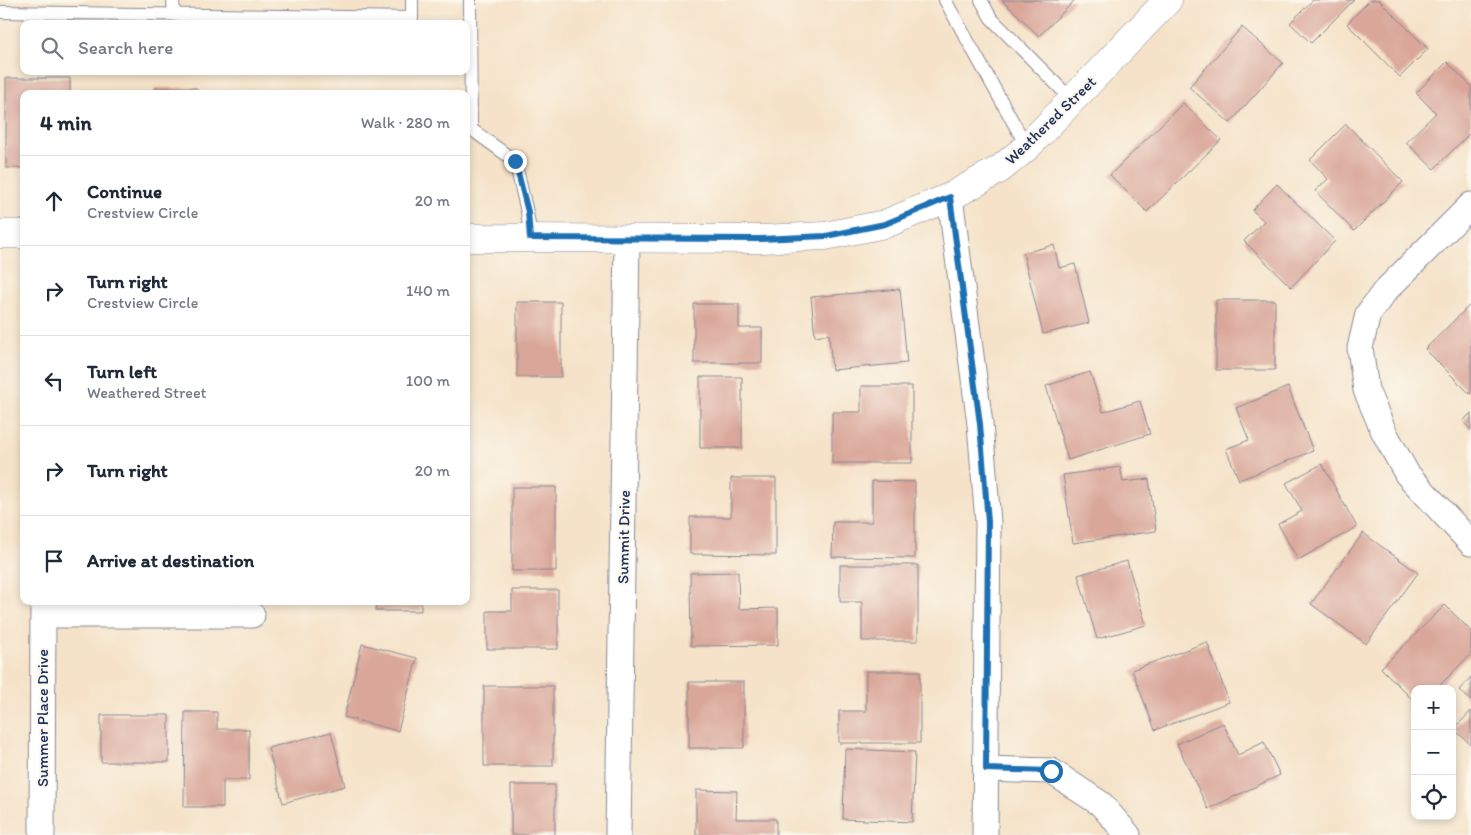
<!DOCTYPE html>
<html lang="en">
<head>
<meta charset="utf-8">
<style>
	body { margin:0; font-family:Itim,sans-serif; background:#f6f6f7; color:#1f2937 }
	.controls { position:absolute; right:15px; bottom:15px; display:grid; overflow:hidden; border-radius:10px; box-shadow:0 2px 8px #0003 }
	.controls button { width:45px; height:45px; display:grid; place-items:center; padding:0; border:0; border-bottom:1px solid #e0e1e3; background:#fff; color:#1f2937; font:25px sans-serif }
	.stop { position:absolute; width:15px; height:15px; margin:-11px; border:4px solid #1f6fb2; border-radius:50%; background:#fff }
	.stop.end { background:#1f6fb2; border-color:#fff; box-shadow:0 1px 5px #0008 }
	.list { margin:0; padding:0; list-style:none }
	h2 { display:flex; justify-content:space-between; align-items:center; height:65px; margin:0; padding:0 20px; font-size:21px }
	h2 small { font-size:16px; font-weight:400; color:#747a83 }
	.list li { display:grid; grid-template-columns:32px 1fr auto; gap:15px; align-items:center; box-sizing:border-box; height:90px; padding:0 20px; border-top:1px solid #e0e1e3 }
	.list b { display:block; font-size:19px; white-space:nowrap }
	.list p { margin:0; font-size:16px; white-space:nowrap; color:#747a83 }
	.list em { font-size:16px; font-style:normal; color:#747a83 }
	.icon { flex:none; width:28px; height:28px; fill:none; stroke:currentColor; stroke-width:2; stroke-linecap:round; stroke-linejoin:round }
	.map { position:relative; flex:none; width:1471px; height:835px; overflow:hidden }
	.search { position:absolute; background:#fff; box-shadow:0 2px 8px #0003; left:20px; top:20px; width:450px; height:55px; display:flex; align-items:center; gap:12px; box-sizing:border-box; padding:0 18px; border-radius:10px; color:#747a83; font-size:19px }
	.panel { position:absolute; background:#fff; box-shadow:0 2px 8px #0003; left:20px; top:90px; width:450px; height:515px; border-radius:10px }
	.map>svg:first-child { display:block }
	.building { fill:#d9a699 }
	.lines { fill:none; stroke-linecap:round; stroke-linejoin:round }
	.service-casing { stroke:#888893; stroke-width:14 }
	.minor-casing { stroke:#888893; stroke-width:27 }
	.tertiary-casing { stroke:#888893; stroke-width:29 }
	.service { stroke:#fff; stroke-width:12 }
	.minor { stroke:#fff; stroke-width:25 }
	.tertiary { stroke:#fff; stroke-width:28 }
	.route { stroke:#1f6fb2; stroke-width:6 }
	.labels { text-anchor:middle; stroke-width:4; stroke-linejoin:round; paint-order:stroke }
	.street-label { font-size:16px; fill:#1b2f5e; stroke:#fbf7ec }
</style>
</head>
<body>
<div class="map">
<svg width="1471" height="835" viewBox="0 0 1471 835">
	<rect width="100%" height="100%" fill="#fbf7ec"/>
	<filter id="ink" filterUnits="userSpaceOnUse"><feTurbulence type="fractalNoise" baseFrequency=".02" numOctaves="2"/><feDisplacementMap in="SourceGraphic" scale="10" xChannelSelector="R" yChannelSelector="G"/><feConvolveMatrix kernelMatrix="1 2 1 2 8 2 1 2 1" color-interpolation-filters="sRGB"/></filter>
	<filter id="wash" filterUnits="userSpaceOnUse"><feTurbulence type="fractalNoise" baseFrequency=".0096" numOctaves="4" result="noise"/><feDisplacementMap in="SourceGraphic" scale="20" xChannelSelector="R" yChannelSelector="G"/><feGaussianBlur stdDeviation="1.12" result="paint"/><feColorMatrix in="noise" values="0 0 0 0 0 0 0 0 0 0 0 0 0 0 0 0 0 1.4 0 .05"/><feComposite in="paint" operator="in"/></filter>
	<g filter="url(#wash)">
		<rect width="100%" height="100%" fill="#f5e2c8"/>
		<g id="blocks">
			<path class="building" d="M 1002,0 L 1075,0 L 1039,36 Z
				M 1313,0 L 1354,0 L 1311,43 L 1290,23 Z
				M 1370,0 L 1379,0 L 1428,49 L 1400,77 L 1347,24 Z
				M 1242,27 L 1283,63 L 1230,123 L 1189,87 Z
				M 1447,62 L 1471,86 L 1471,132 L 1434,169 L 1406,142 L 1436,113 L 1416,93 Z
				M 6,78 L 70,78 L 70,94 L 24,94 L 24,168 L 6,168 Z
				M 155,88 L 197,88 L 197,94 L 155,94 Z
				M 1183,103 L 1221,140 L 1147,212 L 1110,175 Z
				M 1346,124 L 1403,182 L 1354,231 L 1315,191 L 1328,179 L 1310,160 Z
				M 1277,184 L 1335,241 L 1291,287 L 1244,241 L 1264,221 L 1252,210 Z
				M 1054,245 L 1059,268 L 1075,264 L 1089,323 L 1043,334 L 1023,253 Z
				M 900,289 L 907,363 L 832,370 L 829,334 L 815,336 L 811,297 Z
				M 1216,300 L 1275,300 L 1275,370 L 1216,370 Z
				M 517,302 L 561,302 L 561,377 L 517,377 Z
				M 694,304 L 739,304 L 739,328 L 762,328 L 762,363 L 694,363 Z
				M 1471,304 L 1471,392 L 1470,394 L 1425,349 Z
				M 1090,372 L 1103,412 L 1140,401 L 1150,434 L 1068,460 L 1046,386 Z
				M 700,377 L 742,377 L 742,448 L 700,448 Z
				M 861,386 L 912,386 L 912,463 L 832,463 L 832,412 L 861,412 Z
				M 1288,387 L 1313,451 L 1239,480 L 1226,449 L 1249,440 L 1236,408 Z
				M 1471,413 L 1471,430 L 1463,421 Z
				M 1322,464 L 1357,527 L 1298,560 L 1278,524 L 1302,511 L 1286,483 Z
				M 1120,467 L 1123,482 L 1149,479 L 1156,531 L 1073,543 L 1063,475 Z
				M 731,478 L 776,478 L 776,555 L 690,554 L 690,517 L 731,517 Z
				M 872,481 L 915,482 L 915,558 L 832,557 L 833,522 L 872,522 Z
				M 512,487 L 556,487 L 556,571 L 512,571 Z
				M 1363,533 L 1418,573 L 1366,644 L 1311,604 Z
				M 1127,561 L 1146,625 L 1097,639 L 1078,575 Z
				M 840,565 L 918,565 L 918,641 L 862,641 L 862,602 L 840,602 Z
				M 738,572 L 739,609 L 778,608 L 778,645 L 691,646 L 690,573 Z
				M 512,590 L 558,590 L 558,649 L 487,649 L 487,611 L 512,611 Z
				M 376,601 L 421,601 L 421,611 L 376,611 Z
				M 1445,605 L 1471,631 L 1471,654 L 1436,689 L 1415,689 L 1415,702 L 1381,668 Z
				M 1207,642 L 1229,702 L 1155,730 L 1132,670 Z
				M 362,644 L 417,658 L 398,731 L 344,717 Z
				M 866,671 L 920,671 L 920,743 L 839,743 L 839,711 L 866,711 Z
				M 1471,677 L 1471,701 L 1459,690 Z
				M 689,682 L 744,682 L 744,748 L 689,748 Z
				M 484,686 L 553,686 L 553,766 L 484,766 Z
				M 1471,711 L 1471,745 L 1454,729 Z
				M 185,712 L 217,712 L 217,729 L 249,729 L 249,780 L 223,780 L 223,807 L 184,807 Z
				M 101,715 L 169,715 L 169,762 L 101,762 Z
				M 1223,723 L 1238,755 L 1264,742 L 1280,775 L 1208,809 L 1177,744 Z
				M 331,732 L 345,786 L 283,803 L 268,748 Z
				M 845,749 L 915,752 L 912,822 L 843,819 Z
				M 511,785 L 555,785 L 555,835 L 511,835 Z
				M 696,790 L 737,791 L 736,819 L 776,819 L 776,835 L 696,835 Z"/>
		</g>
	</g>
	<g filter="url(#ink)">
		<use href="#blocks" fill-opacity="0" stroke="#888893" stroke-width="1"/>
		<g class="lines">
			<g class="service-casing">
				<path id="service" d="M 173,0 L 174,15
					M 470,0 L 471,129 L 515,161 L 527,212 L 531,238
					M 945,0 L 1027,147
					M 981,0 L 991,18 L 1072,100
					M 0,12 L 412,18 L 412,0"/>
			</g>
			<g class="minor-casing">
				<path id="minor" d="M 950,197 L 980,424 L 988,522 L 985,835
					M 1471,205 L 1385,291 L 1368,314 L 1360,348 L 1366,390 L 1384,432 L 1407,474 L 1471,543
					M 43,615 L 252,615
					M 986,769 L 1051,771 L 1101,804 L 1128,835
					M 42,835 L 43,601
					M 618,835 L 627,239"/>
			</g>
			<g class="tertiary-casing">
				<path id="tertiary" d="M 0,234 L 24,234
					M 466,238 L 761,239 L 825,236 L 885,224 L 950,197 L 1000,169 L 1027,147 L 1168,0"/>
			</g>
			<use href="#service" class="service"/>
			<use href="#minor" class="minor"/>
			<use href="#tertiary" class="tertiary"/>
		</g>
	</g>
	<g class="lines" filter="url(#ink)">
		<path class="route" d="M 515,161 L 528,212 L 530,238 L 761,239 L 826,236 L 885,224 L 950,197 L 980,424 L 988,522 L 986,769 L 1051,771"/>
	</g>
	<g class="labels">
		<g class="street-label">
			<text transform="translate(1050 120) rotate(-44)" y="6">Weathered Street</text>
			<text transform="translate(623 537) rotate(-89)" y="6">Summit Drive</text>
			<text transform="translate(42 718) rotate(-90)" y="6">Summer Place Drive</text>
		</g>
	</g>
</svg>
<div class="controls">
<button>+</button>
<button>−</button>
<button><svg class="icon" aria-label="locate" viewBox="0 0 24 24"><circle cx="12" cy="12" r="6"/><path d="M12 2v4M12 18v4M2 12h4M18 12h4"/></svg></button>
</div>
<div class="stop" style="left:1051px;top:771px"></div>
<div class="stop end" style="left:515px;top:161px"></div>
<div class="search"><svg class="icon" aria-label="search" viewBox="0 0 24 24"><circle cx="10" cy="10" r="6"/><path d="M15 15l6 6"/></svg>Search here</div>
<section class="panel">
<h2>4 min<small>Walk · 280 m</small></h2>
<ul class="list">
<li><svg class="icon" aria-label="ahead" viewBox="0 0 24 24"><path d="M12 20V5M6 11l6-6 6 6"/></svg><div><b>Continue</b><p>Crestview Circle</p></div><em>20 m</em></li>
<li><svg class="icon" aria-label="right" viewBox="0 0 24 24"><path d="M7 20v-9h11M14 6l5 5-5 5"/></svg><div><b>Turn right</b><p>Crestview Circle</p></div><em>140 m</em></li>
<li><svg class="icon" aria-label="left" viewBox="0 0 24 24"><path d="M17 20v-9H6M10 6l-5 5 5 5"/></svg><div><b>Turn left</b><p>Weathered Street</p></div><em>100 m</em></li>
<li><svg class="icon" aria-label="right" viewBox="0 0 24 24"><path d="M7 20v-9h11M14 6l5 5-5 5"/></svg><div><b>Turn right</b></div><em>20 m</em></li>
<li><svg class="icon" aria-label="arrive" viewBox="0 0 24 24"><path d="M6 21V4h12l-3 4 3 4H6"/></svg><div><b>Arrive at destination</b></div></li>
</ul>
</section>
</div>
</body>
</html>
